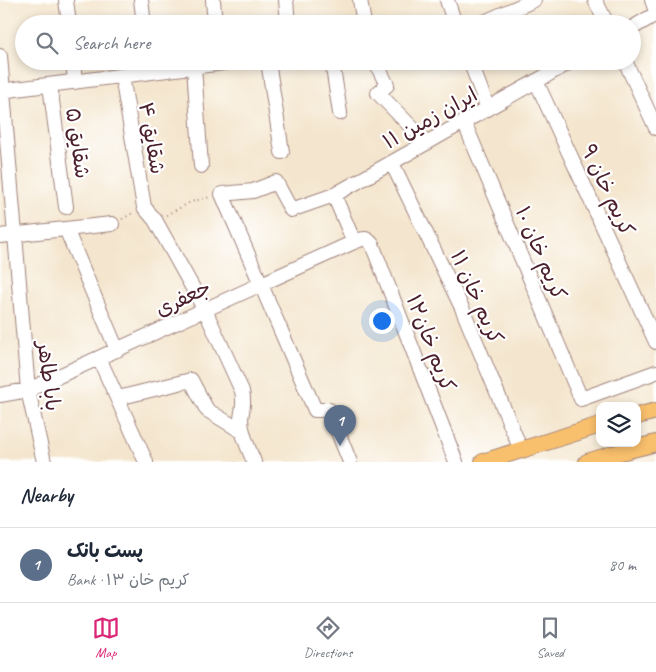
<!DOCTYPE html>
<html lang="en">
<head>
<meta charset="utf-8">
<style>
	body { margin:0; font-family:Caveat,"Playpen Sans Arabic",sans-serif; background:#f6f6f7; color:#1f2937 }
	.controls { position:absolute; right:15px; bottom:15px; display:grid; overflow:hidden; border-radius:10px; box-shadow:0 2px 8px #0003 }
	.controls button { width:45px; height:45px; display:grid; place-items:center; padding:0; border:0; border-bottom:1px solid #e0e1e3; background:#fff; color:#1f2937; font:25px sans-serif }
	.you { position:absolute; left:381px; top:320px; width:18px; height:18px; margin:-12px; border:4px solid #fff; border-radius:50%; background:#1a73e8; box-shadow:0 0 0 8px #1a73e833 }
	.badge { display:grid; place-items:center; width:32px; height:32px; border-radius:50%; background:#db2777; color:#fff; font-size:16px; font-weight:700 }
	.pin { position:absolute; translate:-50% -41px; filter:drop-shadow(0 1px 2px #0008) }
	.pin::after { content:''; position:absolute; top:26px; width:18px; height:15px; background:inherit; clip-path:polygon(0 0,100% 0,50% 100%) }
	.list { margin:0; padding:0; list-style:none }
	h2 { display:flex; justify-content:space-between; align-items:center; height:65px; margin:0; padding:0 20px; font-size:21px }
	h2 small { font-size:16px; font-weight:400; color:#747a83 }
	.list li { display:grid; grid-template-columns:32px 1fr auto; gap:15px; align-items:center; box-sizing:border-box; height:75px; padding:0 20px; border-top:1px solid #e0e1e3 }
	.list b { display:block; font-size:19px; white-space:nowrap }
	.list p { margin:0; font-size:16px; white-space:nowrap; color:#747a83 }
	.list em { font-size:16px; font-style:normal; color:#747a83 }
	.icon { flex:none; width:28px; height:28px; fill:none; stroke:currentColor; stroke-width:2; stroke-linecap:round; stroke-linejoin:round }
	.map { position:relative; flex:none; width:656px; height:462px; overflow:hidden }
	.search { position:absolute; background:#fff; box-shadow:0 2px 8px #0003; left:15px; right:15px; top:15px; height:55px; display:flex; align-items:center; gap:12px; box-sizing:border-box; padding:0 18px; border-radius:28px; color:#747a83; font-size:19px }
	.sheet { height:140px; background:#fff }
	nav { display:flex; justify-content:space-around; align-items:center; box-sizing:border-box; height:70px; border-top:1px solid #e0e1e3; background:#fff; font-size:14px; color:#747a83 }
	nav a { display:grid; justify-items:center; gap:2px }
	nav .on { color:#db2777 }
	.map>svg:first-child { display:block }
	.lines { fill:none; stroke-linecap:round; stroke-linejoin:round }
	.minor-casing { stroke:#9f827c; stroke-width:16 }
	.major-casing { stroke:#9f827c; stroke-width:18 }
	.path { stroke:#9f827c; stroke-width:2; stroke-dasharray:1 4; stroke-linecap:butt }
	.minor { stroke:#fff; stroke-width:14 }
	.major { stroke:#f8bf6c; stroke-width:16 }
	.labels { text-anchor:middle; stroke-width:4.5; stroke-linejoin:round; paint-order:stroke }
	.street-label { font-size:21px; fill:#4a1f2b; stroke:#fff }
</style>
</head>
<body>
<div class="map">
<svg width="656" height="462" viewBox="0 0 656 462">
	<rect width="100%" height="100%" fill="#fff"/>
	<filter id="ink" filterUnits="userSpaceOnUse"><feTurbulence type="fractalNoise" baseFrequency=".02" numOctaves="2"/><feDisplacementMap in="SourceGraphic" scale="10" xChannelSelector="R" yChannelSelector="G"/><feConvolveMatrix kernelMatrix="1 2 1 2 8 2 1 2 1" color-interpolation-filters="sRGB"/></filter>
	<filter id="wash" filterUnits="userSpaceOnUse"><feTurbulence type="fractalNoise" baseFrequency=".0096" numOctaves="4" result="noise"/><feDisplacementMap in="SourceGraphic" scale="20" xChannelSelector="R" yChannelSelector="G"/><feGaussianBlur stdDeviation="1.12" result="paint"/><feColorMatrix in="noise" values="0 0 0 0 0 0 0 0 0 0 0 0 0 0 0 0 0 1.4 0 .05"/><feComposite in="paint" operator="in"/></filter>
	<g filter="url(#wash)">
		<rect width="100%" height="100%" fill="#f4e6ce"/>
	</g>
	<g filter="url(#ink)">
		<g class="lines">
			<g class="minor-casing">
				<path id="minor" d="M 66,0 L 69,24
					M 141,0 L 144,24
					M 213,0 L 215,24
					M 286,0 L 288,24
					M 360,0 L 364,24
					M 447,0 L 455,24
					M 595,0 L 607,24
					M 652,0 L 656,11
					M 480,24 L 534,0
					M 632,28 L 656,14
					M 0,56 L 28,390 L 44,462
					M 73,61 L 75,82
					M 268,61 L 282,152
					M 332,61 L 340,113
					M 375,61 L 387,85 L 378,93 L 427,143
					M 470,61 L 488,109
					M 625,61 L 656,128
					M 194,67 L 201,166
					M 122,76 L 144,207 L 155,220 L 205,310 L 242,391 C 245,404 242,408 241,419 C 241,434 249,449 254,462
					M 536,81 L 656,342
					M 50,85 L 66,207
					M 0,91 L 239,61
					M 464,122 L 581,399 L 656,372
					M 392,163 L 462,308 L 521,450
					M 334,195 L 354,242
					M 66,229 L 117,350
					M 0,236 L 112,224
					M 99,358 L 146,462
					M 0,395 L 28,390 L 354,242 C 363,239 365,236 372,244 L 456,462
					M 118,398 L 191,380 L 207,410 L 243,432
					M 350,462 L 329,410 L 315,410 L 222,194 L 253,191 L 276,182 L 291,210 L 334,195 L 572,61"/>
			</g>
			<g class="major-casing">
				<path id="major" d="M 637,416 L 656,411
					M 483,462 L 600,425
					M 587,462 L 613,454 L 656,443"/>
			</g>
			<path class="path" d="M 166,215 L 191,202 L 210,197
				M 122,219 L 133,213"/>
			<use href="#minor" class="minor"/>
			<use href="#major" class="major"/>
		</g>
	</g>
	<g class="labels">
		<g class="street-label">
			<text transform="translate(430 118) rotate(-29)" y="7">ایران زمین ۱۱</text>
			<text transform="translate(152 138) rotate(80)" y="7">شقایق ۴</text>
			<text transform="translate(78 143) rotate(82)" y="7">شقایق ۵</text>
			<text transform="translate(608 190) rotate(65)" y="7">کریم خان ۹</text>
			<text transform="translate(541 253) rotate(67)" y="7">کریم خان ۱۰</text>
			<text transform="translate(477 297) rotate(66)" y="7">کریم خان ۱۱</text>
			<text transform="translate(183 298) rotate(-25)" y="7">جعفری</text>
			<text transform="translate(431 343) rotate(69)" y="7">کریم خان۱۲</text>
			<text transform="translate(49 376) rotate(83)" y="7">بابا طاهر</text>
		</g>
	</g>
</svg>
<div class="controls">
<button><svg class="icon" aria-label="layers" viewBox="0 0 24 24"><path d="M12 4l9 5-9 5-9-5zM3 14l9 5 9-5"/></svg></button>
</div>
<div class="you"></div>
<div class="pin badge" style="left:340px;top:446px;background:#5c6f8a">1</div>
<div class="search"><svg class="icon" aria-label="search" viewBox="0 0 24 24"><circle cx="10" cy="10" r="6"/><path d="M15 15l6 6"/></svg>Search here</div>
</div>
<section class="sheet">
<h2>Nearby<small></small></h2>
<ul class="list">
<li><span class="badge" style="background:#5c6f8a">1</span><div><b>پست بانک</b><p>Bank · کریم خان ۱۳</p></div><em>80 m</em></li>
</ul>
</section>
<nav>
<a class="on"><svg class="icon" aria-label="map" viewBox="0 0 24 24"><path d="M3 6l6-2 6 2 6-2v14l-6 2-6-2-6 2zM9 4v14M15 6v14"/></svg>Map</a>
<a><svg class="icon" aria-label="directions" viewBox="0 0 24 24"><path d="M12 3l9 9-9 9-9-9zM9 14v-3h6M13 9l2 2-2 2"/></svg>Directions</a>
<a><svg class="icon" aria-label="saved" viewBox="0 0 24 24"><path d="M7 4h10v16l-5-4-5 4z"/></svg>Saved</a>
</nav>
</body>
</html>
